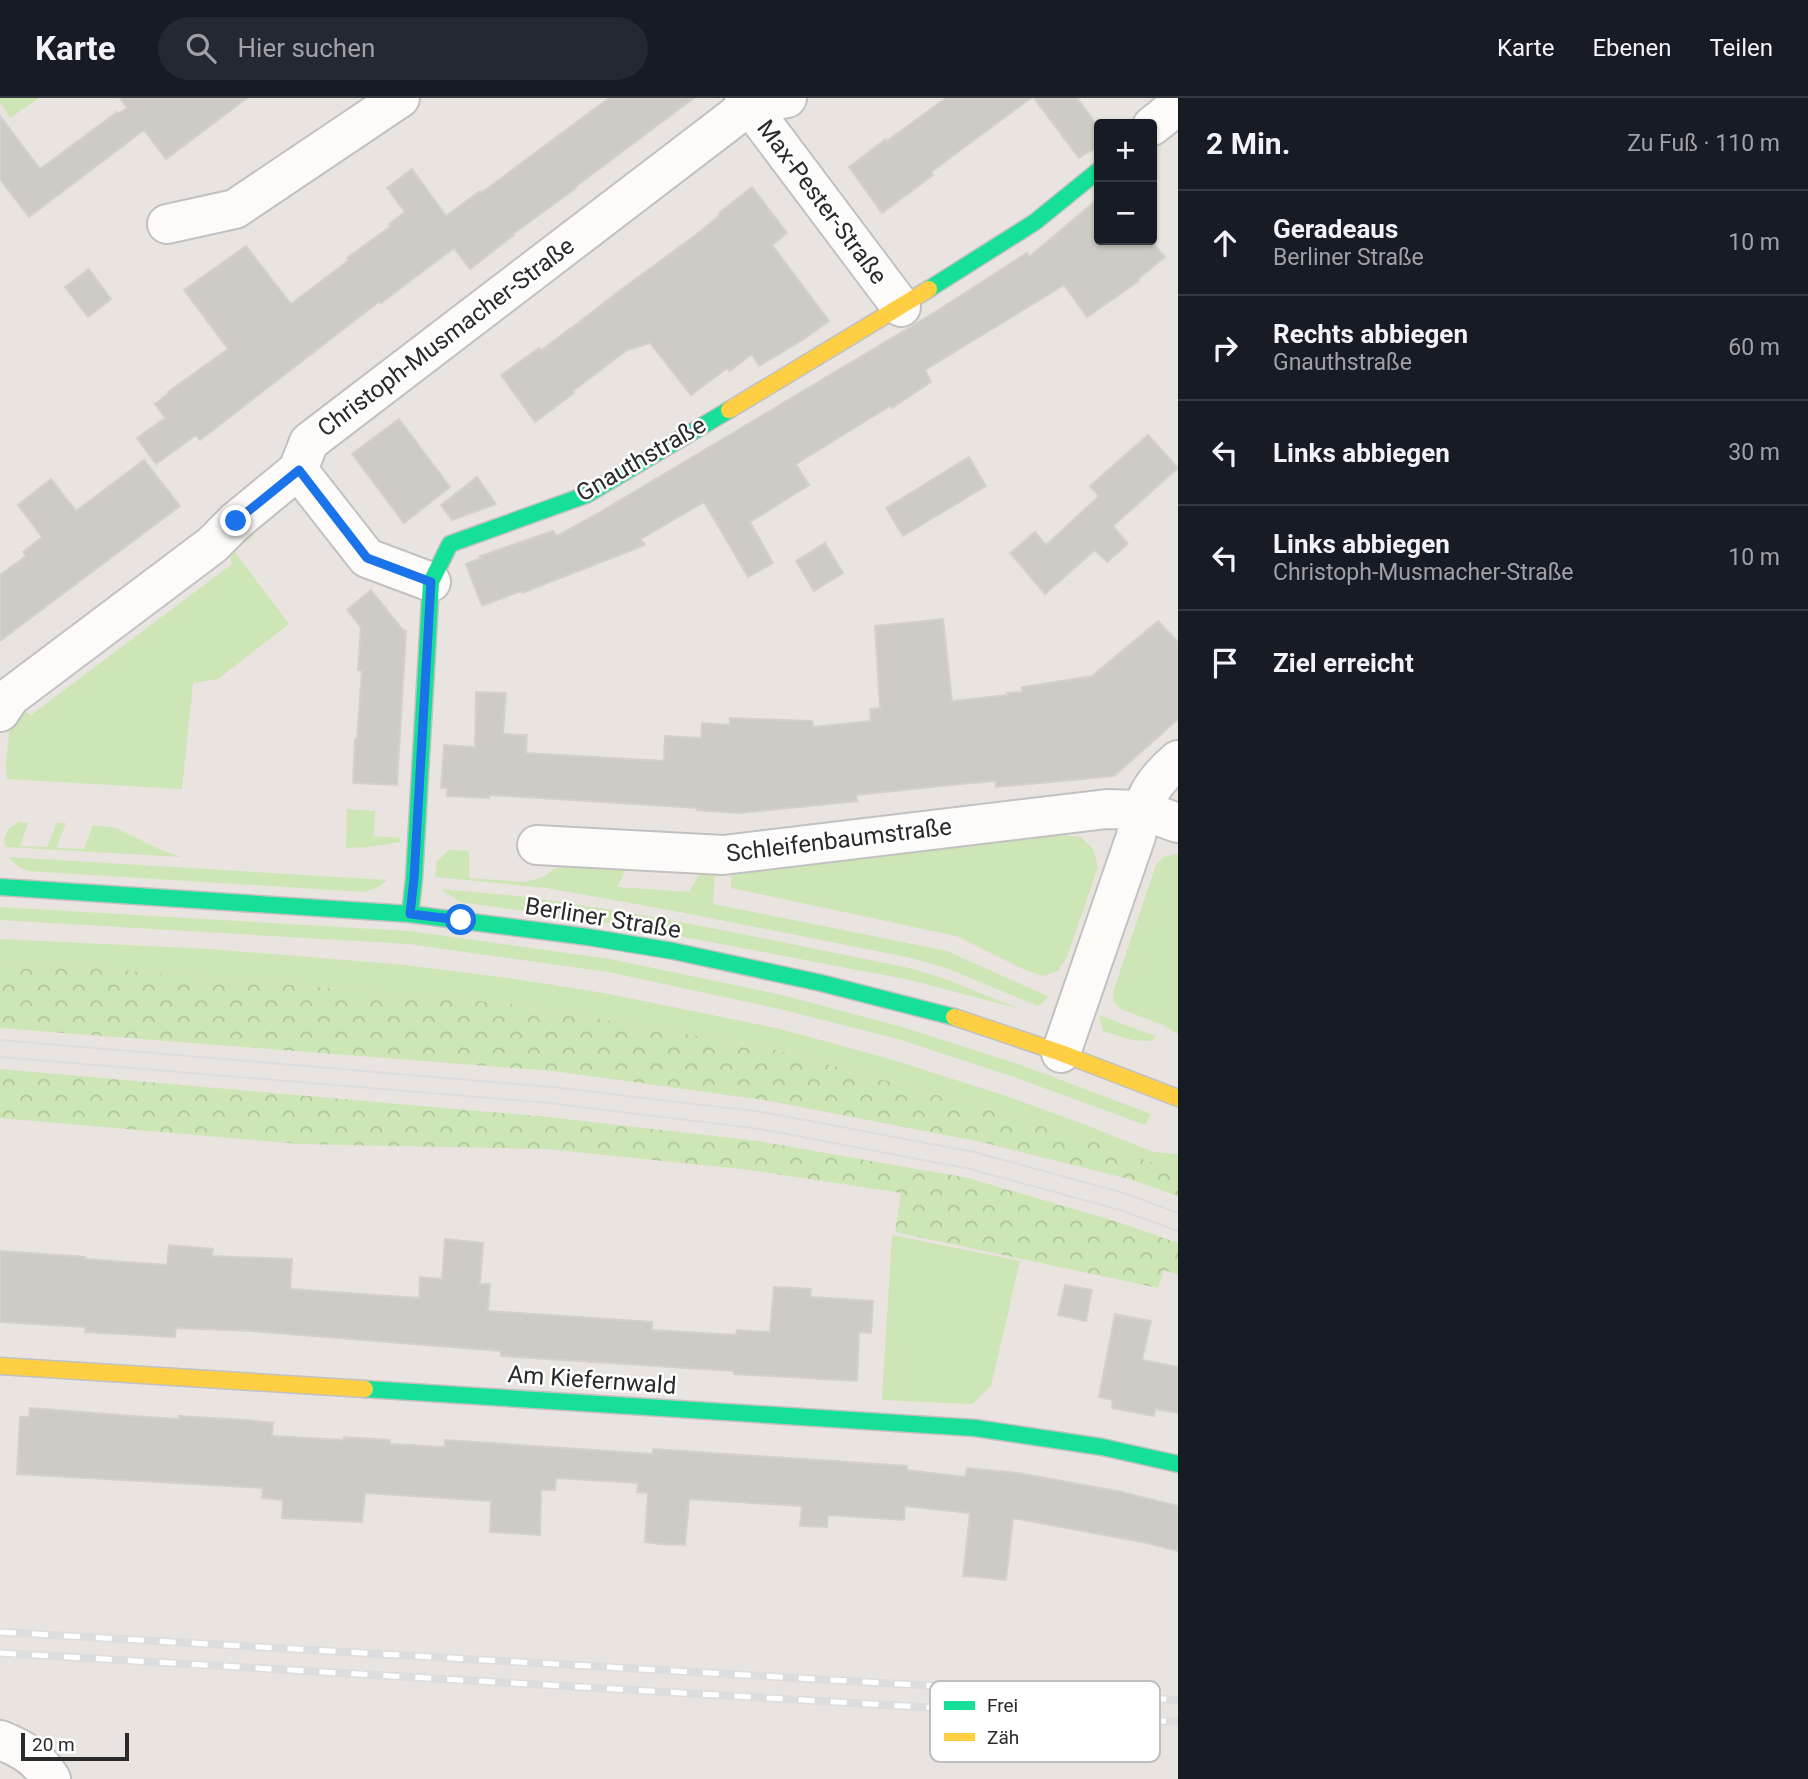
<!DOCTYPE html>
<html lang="de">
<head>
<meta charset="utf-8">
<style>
	body { margin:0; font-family:Roboto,sans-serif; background:#242831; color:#f1f3f6 }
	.controls { position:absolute; right:21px; top:21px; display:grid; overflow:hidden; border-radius:7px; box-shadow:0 2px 5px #0004 }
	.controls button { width:63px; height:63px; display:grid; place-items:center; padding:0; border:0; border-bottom:2px solid #363941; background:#171b24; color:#f1f3f6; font:35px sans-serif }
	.scale { position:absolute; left:21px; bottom:18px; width:108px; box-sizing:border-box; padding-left:7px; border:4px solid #2a2a2a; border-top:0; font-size:19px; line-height:24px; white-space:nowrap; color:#2a2a2a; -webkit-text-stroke:5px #fff; paint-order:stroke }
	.stop { position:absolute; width:21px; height:21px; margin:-16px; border:5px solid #1a73e8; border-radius:50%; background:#fff }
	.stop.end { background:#1a73e8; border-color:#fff; box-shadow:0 2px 7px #0008 }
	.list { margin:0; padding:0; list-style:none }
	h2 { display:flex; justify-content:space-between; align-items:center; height:91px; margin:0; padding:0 28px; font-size:30px }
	h2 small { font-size:23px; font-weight:400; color:#9ea1a6 }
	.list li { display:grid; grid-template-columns:46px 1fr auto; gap:21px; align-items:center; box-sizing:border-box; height:105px; padding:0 28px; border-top:2px solid #363941 }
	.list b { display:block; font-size:26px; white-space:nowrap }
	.list p { margin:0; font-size:23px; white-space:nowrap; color:#9ea1a6 }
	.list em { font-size:23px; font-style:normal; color:#9ea1a6 }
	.icon { flex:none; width:38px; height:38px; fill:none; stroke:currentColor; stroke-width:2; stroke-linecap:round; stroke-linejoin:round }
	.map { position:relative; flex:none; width:1178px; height:1681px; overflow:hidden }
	header { display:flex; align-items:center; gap:42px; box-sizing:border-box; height:98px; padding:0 35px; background:#171b24; border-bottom:2px solid #363941 }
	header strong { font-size:33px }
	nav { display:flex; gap:38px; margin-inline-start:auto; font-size:24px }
	.search { width:490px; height:63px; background:#242831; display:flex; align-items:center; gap:18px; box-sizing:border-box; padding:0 24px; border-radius:38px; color:#9ea1a6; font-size:26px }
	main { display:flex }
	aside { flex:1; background:#171b24 }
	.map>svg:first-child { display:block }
	.grass { fill:#cee5b6 }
	.forest { fill:url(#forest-crowns) }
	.building { fill:#cecac6; stroke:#d4d0cb; stroke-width:2 }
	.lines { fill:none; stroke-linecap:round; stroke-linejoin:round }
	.street-casing { stroke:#c2c1c1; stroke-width:42 }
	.fast-casing { stroke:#c2c1c1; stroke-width:19 }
	.slow-casing { stroke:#c2c1c1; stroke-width:19 }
	.street { stroke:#fcfbfa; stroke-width:38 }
	.fast { stroke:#16e098; stroke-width:16 }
	.slow { stroke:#ffcf43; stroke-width:16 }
	.tram { stroke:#ddddde; stroke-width:2 }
	.rail-casing { stroke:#ddddde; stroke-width:8 }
	.rail { stroke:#fff; stroke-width:5; stroke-dasharray:16; stroke-linecap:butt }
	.route { stroke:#1a73e8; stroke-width:9 }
	.labels { text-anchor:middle; stroke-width:5; stroke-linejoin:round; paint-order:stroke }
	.street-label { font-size:24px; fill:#2a2a2a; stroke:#fff }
	.key { fill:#fff; stroke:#bfbfbf; stroke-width:2 }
	.key-label { font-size:19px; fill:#2a2a2a }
</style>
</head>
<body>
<header>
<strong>Karte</strong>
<div class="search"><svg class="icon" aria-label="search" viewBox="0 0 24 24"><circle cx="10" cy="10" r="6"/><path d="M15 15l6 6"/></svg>Hier suchen</div>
<nav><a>Karte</a><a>Ebenen</a><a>Teilen</a></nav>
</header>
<main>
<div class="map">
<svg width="1178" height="1681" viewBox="0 0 1178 1681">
	<defs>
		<pattern id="forest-crowns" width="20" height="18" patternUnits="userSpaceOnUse" patternTransform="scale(1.75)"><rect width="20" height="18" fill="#cee5b6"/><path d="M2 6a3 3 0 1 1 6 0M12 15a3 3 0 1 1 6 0" fill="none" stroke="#b1c59d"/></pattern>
	</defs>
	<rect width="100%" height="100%" fill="#e9e4df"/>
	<path class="grass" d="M 0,0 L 39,0 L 10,20 L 0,4 Z
		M 251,434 L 254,437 L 234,453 L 289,526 L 218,581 L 193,585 L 182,691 L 7,681 L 6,664 L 10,625 L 18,609 L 31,617 L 232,466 L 228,450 Z
		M 347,711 L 375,713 L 374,738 L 400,740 L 400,744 L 369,749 L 346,750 Z
		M 19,724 L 28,725 L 20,748 L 47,749 L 57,725 L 66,725 L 56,750 L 84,751 L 93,727 L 116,730 L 161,752 L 182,759 L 6,749 L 4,742 L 8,731 Z
		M 1059,728 L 1060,737 L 1081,739 L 1093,751 L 1098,769 L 1067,859 L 1058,873 L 1043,878 L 1023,871 L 956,838 L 731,790 L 732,769 Z
		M 449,752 L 469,753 L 469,780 L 525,784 L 543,779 L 559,768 L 578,761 L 630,764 L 617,789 L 689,794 L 704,769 L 715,769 L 713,806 L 947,853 L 1049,899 L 1038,908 L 946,870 L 911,860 L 685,815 L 547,790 L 435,779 L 437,763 Z
		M 1176,756 L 1178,757 L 1178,936 L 1163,927 L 1121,911 L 1114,904 L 1113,894 L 1156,767 L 1163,759 Z
		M 8,759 L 387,782 L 378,789 L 365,794 L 28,773 L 19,769 Z
		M 441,791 C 476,795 512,796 547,802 C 669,819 789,846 909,870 L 943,880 L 1020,911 L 910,882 L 616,826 L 460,804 Z
		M 0,809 L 409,833 L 610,861 L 782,897 L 902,929 L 1021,967 L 1151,1016 L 1145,1027 L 1014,979 L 898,941 L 780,911 L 608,874 L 408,846 L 0,822 Z
		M 0,841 L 210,851 L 405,867 L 508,880 L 604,895 L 776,930 L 890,961 L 1006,998 L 1078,1024 L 1153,1054 L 1178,1056 L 1178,1067 L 1164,1069 L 1063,1032 L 769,950 L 504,905 L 0,862 Z
		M 1099,917 L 1155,938 L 1153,943 L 1132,942 L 1103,933 Z
		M 892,1137 L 1020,1163 L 991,1288 L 972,1306 L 882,1302 Z"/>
	<path class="forest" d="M 0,862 L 504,905 L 769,950 L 1063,1032 L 1164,1069 L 1178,1067 L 1178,1098 L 1129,1081 L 977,1043 L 764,1002 L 553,973 L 0,930 Z
		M 0,971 L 548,1019 L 758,1043 L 968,1080 L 1115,1123 L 1178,1145 L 1178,1177 L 1164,1172 L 1158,1190 L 895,1134 L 901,1095 L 750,1072 L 547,1051 L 299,1046 L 0,1020 Z"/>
	<path class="building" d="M 120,0 L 247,0 L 166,61 L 144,32 L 29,119 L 0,81 L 0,18 L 40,71 L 117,14 L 118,16 L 127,10 Z
		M 609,0 L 694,0 L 575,89 L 576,90 L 513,136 L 514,137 L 470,171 L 454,150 L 381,205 L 380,203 L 200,342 L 196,337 L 156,366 L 137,340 L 165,320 L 155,306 L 169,295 L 168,294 L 228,251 L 184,192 L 246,148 L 291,206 L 349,162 L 347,160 L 391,128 L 389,126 L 405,114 L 387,90 L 412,71 L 446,118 L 480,93 L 481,95 Z
		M 946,0 L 1031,0 L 931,74 L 933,77 L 882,115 L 849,69 L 886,41 L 887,43 Z
		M 1034,0 L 1077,0 L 1099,30 L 1099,51 L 1095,51 L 1086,55 L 1079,60 Z
		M 752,89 L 787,135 L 772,147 L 829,223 L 804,241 L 759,268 L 752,256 L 730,273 L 727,270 L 691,297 L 650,245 L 627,252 L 573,293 L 574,295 L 535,324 L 501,277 L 539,250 L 542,252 L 569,231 L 569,232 L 619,193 L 697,136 L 720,117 L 719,115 Z
		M 1099,100 L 1099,142 L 1150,142 L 1165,159 L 1138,181 L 1139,183 L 1087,219 L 1064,187 L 925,272 L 931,284 L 892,310 L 890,308 L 796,366 L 809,387 L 750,424 L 773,465 L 748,479 L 704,404 L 641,441 L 645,447 L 522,495 L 521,493 L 482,508 L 466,466 L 481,460 L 480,458 L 553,433 L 557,438 L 597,416 L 932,216 L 1027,155 L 1029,159 Z
		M 89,171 L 111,201 L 88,219 L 65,189 Z
		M 399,321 L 450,389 L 404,425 L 352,356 Z
		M 1148,337 L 1178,370 L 1113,428 L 1128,446 L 1107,464 L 1095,452 L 1045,496 L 1010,455 L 1035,434 L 1046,447 L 1099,398 L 1090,388 Z
		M 969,359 L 986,388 L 903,438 L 886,410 Z
		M 144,362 L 180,408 L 0,543 L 0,477 L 26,458 L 23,454 L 42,439 L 18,407 L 51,381 L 76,413 Z
		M 477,379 L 496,406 L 452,422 L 441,407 Z
		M 825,445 L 843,475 L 814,493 L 796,463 Z
		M 371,492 L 403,532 L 406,533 L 397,687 L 353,685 L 355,641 L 357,641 L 362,573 L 358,572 L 361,529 L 347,512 Z
		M 943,521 L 952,603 L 1008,597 L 1007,595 L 1022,594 L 1022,589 L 1092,578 L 1158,523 L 1178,544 L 1178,621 L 1114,678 L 996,689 L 996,683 L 960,686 L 856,697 L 857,703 L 739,715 L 697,712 L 697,710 L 524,699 L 489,697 L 489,700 L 447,698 L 447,690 L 441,690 L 444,647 L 475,649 L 476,594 L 506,595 L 503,636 L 527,637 L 526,655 L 664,663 L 665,638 L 701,640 L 702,625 L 730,627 L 730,620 L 812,623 L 813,629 L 871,623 L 870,611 L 880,610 L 875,528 Z
		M 445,1141 L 483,1145 L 480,1186 L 490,1186 L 488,1213 L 652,1224 L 652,1232 L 736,1237 L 737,1232 L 770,1234 L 774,1189 L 795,1190 L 811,1191 L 810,1199 L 873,1203 L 871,1235 L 859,1234 L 857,1283 L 734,1276 L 734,1273 L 501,1258 L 501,1253 L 251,1233 L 176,1230 L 175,1239 L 85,1234 L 86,1229 L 0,1224 L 0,1153 L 85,1159 L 85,1161 L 167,1167 L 169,1147 L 213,1151 L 212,1158 L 292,1161 L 290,1191 L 419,1200 L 420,1179 L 442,1181 Z
		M 1065,1187 L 1092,1192 L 1086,1223 L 1058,1217 Z
		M 1115,1216 L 1151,1223 L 1142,1262 L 1178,1269 L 1178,1315 L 1155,1311 L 1154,1318 L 1112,1310 L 1113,1302 L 1099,1299 Z
		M 30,1310 L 133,1318 L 179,1321 L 179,1318 L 246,1322 L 273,1325 L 272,1338 L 344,1342 L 344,1339 L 390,1342 L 390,1346 L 445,1349 L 445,1342 L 653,1356 L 653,1351 L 907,1368 L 907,1372 L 965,1379 L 967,1370 L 1018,1375 L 1117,1393 L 1178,1408 L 1178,1453 L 1147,1445 L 1013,1420 L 1006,1482 L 977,1479 L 963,1478 L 970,1415 L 905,1408 L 904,1422 L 828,1417 L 827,1429 L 800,1428 L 802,1408 L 689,1401 L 685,1447 L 659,1446 L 645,1444 L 648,1395 L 637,1394 L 638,1385 L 556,1380 L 555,1392 L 541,1392 L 540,1437 L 490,1434 L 491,1403 L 365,1395 L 362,1424 L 282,1420 L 283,1402 L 262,1400 L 263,1390 L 17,1376 L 20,1319 L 29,1319 Z"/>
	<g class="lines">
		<g class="street-casing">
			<path id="street" d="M 744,0 L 901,209
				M 1152,28 L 1178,7
				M 167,126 L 235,111 L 400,0
				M 298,372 L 367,460 L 431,484
				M 0,614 L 10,599 L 212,447 L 236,423 L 298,372 L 309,344 L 750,7 L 787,0
				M 537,747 L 723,757 L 1107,711 L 1141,712 L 1178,725
				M 1061,955 L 1136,738 C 1142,703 1151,685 1178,662
				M 0,1642 C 23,1651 38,1660 51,1681"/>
		</g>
		<g class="fast-casing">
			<path id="fast" d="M 929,191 L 1035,124 L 1099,72
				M 0,789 L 410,816 L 588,839 L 673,853 L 821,885 L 954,919
				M 410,816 L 414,781 L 431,484 L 450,446 L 586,397 L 729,312
				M 365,1291 L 975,1330 L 1102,1349 L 1178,1366"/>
		</g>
		<g class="slow-casing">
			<path id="slow" d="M 729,312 L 929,191
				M 954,919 L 1061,955 L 1178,1000
				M 0,1268 L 365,1291"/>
		</g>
		<use href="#street" class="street"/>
		<use href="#fast" class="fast"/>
		<use href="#slow" class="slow"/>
		<path class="tram" d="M 0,942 L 552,989 L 762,1014 L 974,1054 L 1124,1095 L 1178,1115
			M 0,959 L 550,1005 L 760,1031 L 970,1071 L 1120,1112 L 1178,1133"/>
		<g class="rail-casing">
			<path id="rail" d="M 0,1534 L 1178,1602
				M 0,1555 L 1178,1624"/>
		</g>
		<use href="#rail" class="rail"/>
	</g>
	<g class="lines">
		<path class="route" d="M 236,423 L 299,372 L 367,460 L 431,484 L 414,781 L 410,816 L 461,822"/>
	</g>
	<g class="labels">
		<g class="street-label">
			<text transform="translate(822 104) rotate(53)" y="8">Max-Pester-Straße</text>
			<text transform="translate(446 239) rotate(-37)" y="8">Christoph-Musmacher-Straße</text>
			<text transform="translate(641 361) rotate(-30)" y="8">Gnauthstraße</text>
			<text transform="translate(839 742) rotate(-7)" y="8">Schleifenbaumstraße</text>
			<text transform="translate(603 820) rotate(9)" y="8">Berliner Straße</text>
			<text transform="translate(592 1282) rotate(4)" y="8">Am Kiefernwald</text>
		</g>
	</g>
	<rect x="930" y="1583" width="230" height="81" rx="10" class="key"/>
	<rect x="944" y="1603" width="31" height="9" fill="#16e098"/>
	<rect x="944" y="1635" width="31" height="8" fill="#ffcf43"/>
	<g class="key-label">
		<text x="987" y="1614">Frei</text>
		<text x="987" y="1646">Zäh</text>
	</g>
</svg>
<div class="controls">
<button>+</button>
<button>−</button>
</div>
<div class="scale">20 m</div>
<div class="stop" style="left:461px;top:822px"></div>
<div class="stop end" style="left:236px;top:423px"></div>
</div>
<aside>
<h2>2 Min.<small>Zu Fuß · 110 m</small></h2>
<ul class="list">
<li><svg class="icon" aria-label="ahead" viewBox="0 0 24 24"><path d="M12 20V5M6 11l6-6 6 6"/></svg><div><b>Geradeaus</b><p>Berliner Straße</p></div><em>10 m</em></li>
<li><svg class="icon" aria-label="right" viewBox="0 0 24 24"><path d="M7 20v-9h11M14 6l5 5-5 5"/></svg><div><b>Rechts abbiegen</b><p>Gnauthstraße</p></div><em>60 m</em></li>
<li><svg class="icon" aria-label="left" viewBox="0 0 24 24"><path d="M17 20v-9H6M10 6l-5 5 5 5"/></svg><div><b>Links abbiegen</b></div><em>30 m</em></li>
<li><svg class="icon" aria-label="left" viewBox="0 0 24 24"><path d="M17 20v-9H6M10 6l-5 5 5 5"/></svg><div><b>Links abbiegen</b><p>Christoph-Musmacher-Straße</p></div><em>10 m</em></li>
<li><svg class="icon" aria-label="arrive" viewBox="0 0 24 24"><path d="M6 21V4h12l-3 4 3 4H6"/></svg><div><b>Ziel erreicht</b></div></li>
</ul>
</aside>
</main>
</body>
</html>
